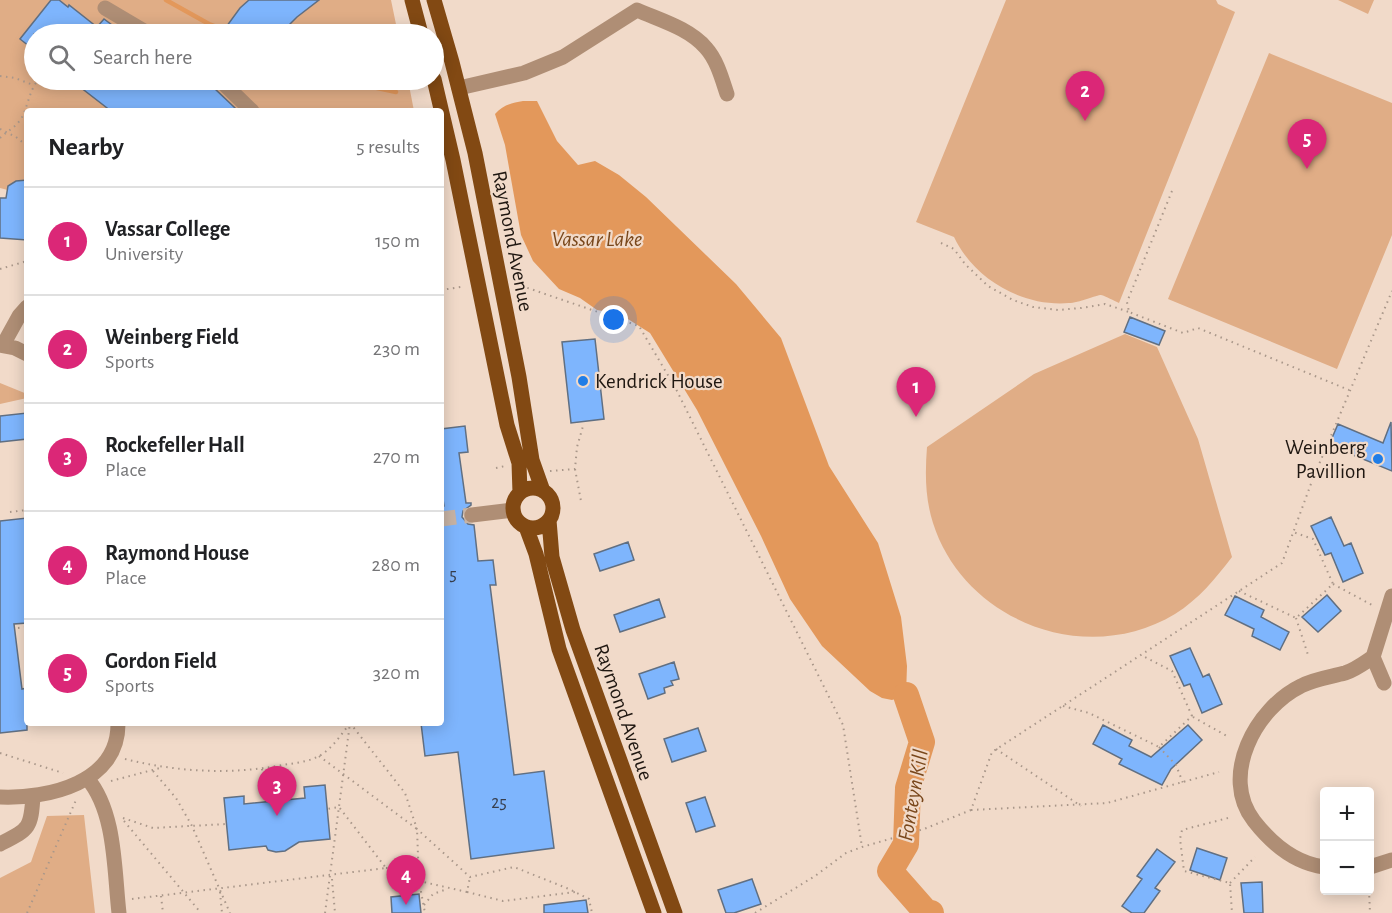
<!DOCTYPE html>
<html lang="en">
<head>
<meta charset="utf-8">
<style>
	body { margin:0; font-family:"Alegreya Sans",sans-serif; background:#f6f6f6; color:#202124 }
	.controls { position:absolute; right:18px; bottom:18px; display:grid; overflow:hidden; border-radius:6px; box-shadow:0 3px 15px #0003 }
	.controls button { width:54px; height:54px; display:grid; place-items:center; padding:0; border:0; border-bottom:2px solid #e0e0e0; background:#fff; color:#202124; font:30px sans-serif }
	.you { position:absolute; left:614px; top:320px; width:21px; height:21px; margin:-15px; border:4px solid #fff; border-radius:50%; background:#1a73e8; box-shadow:0 0 0 9px #1a73e833 }
	.badge { display:grid; place-items:center; width:39px; height:39px; border-radius:50%; background:#db2777; color:#fff; font-size:20px; font-weight:700 }
	.pin { position:absolute; translate:-50% -50px; filter:drop-shadow(0 2px 3px #0008) }
	.pin::after { content:''; position:absolute; top:32px; width:21px; height:18px; background:inherit; clip-path:polygon(0 0,100% 0,50% 100%) }
	.list { margin:0; padding:0; list-style:none }
	h2 { display:flex; justify-content:space-between; align-items:center; height:78px; margin:0; padding:0 24px; font-size:26px }
	h2 small { font-size:20px; font-weight:400; color:#757577 }
	.list li { display:grid; grid-template-columns:39px 1fr auto; gap:18px; align-items:center; box-sizing:border-box; height:108px; padding:0 24px; border-top:2px solid #e0e0e0 }
	.list b { display:block; font-size:22px; white-space:nowrap }
	.list p { margin:0; font-size:20px; white-space:nowrap; color:#757577 }
	.list em { font-size:20px; font-style:normal; color:#757577 }
	.icon { flex:none; width:33px; height:33px; fill:none; stroke:currentColor; stroke-width:2; stroke-linecap:round; stroke-linejoin:round }
	.map { position:relative; flex:none; width:1392px; height:913px; overflow:hidden }
	.search { position:absolute; background:#fff; box-shadow:0 3px 15px #0003; left:24px; top:24px; width:420px; height:66px; display:flex; align-items:center; gap:15px; box-sizing:border-box; padding:0 21px; border-radius:33px; color:#757577; font-size:22px }
	.panel { position:absolute; background:#fff; box-shadow:0 3px 15px #0003; left:24px; top:108px; width:420px; height:618px; border-radius:6px }
	.map>svg:first-child { display:block }
	.green { fill:#e0ad86 }
	.water { fill:#e3985b }
	.lines { fill:none; stroke-linecap:round; stroke-linejoin:round }
	.stream { stroke:#e3985b; stroke-width:4.5 }
	.river { stroke:#e3985b; stroke-width:26 }
	.building { fill:#7eb5fd; stroke:#606f82; stroke-width:1.5 }
	.minor-tunnel { stroke:#c7b3a4; stroke-width:15; stroke-dasharray:15 8; stroke-linecap:butt }
	.path { stroke:#a9978a; stroke-width:2; stroke-dasharray:1.5 4.5; stroke-linecap:butt }
	.minor { stroke:#af8e75; stroke-width:15 }
	.major { stroke:#824913; stroke-width:15 }
	.poi-dot { fill:#207de6; stroke:#f1dac9; stroke-width:2 }
	.labels { text-anchor:middle; stroke-width:4.5; stroke-linejoin:round; paint-order:stroke }
	.number-label { font-size:18px; fill:#373e4c }
	.street-label { font-size:21px; fill:#1f1711; stroke:#f1dac9 }
	.poi-label { font-size:21px; fill:#1f1711; stroke:#f1dac9; text-anchor:start }
	.water-label { font-size:22px; font-style:italic; fill:#79471b; stroke:#f1dac9 }
</style>
</head>
<body>
<div class="map">
<svg width="1392" height="913" viewBox="0 0 1392 913">
	<rect width="100%" height="100%" fill="#f1dac9"/>
	<path class="green" d="M 0,0 L 391,0 L 398,34 L 34,34 L 34,80 L 408,80 L 414,111 L 27,111 L 27,195 L 0,188 Z
		M 1006,0 L 1216,0 L 1218,4 L 1235,12 L 1119,303 C 1114,301 1106,296 1101,295 C 1097,295 1078,303 1069,303 C 1022,307 974,279 954,237 L 916,222 Z
		M 1338,0 L 1374,0 L 1368,14 Z
		M 1269,53 L 1392,103 L 1392,235 L 1337,369 L 1168,299 Z
		M 1125,334 L 1157,347 L 1198,439 L 1232,557 C 1215,579 1199,599 1175,614 C 1086,668 964,621 933,523 C 925,498 925,473 927,447 L 1034,374 Z
		M 0,383 L 27,394 L 27,398 L 0,404 Z
		M 84,815 L 95,913 L 0,913 L 0,878 L 31,862 L 47,816 Z"/>
	<path class="water" d="M 523,101 L 537,101 L 557,141 L 578,165 L 595,161 L 619,175 L 646,197 L 736,284 L 781,338 L 829,466 L 878,543 L 901,617 L 907,666 L 906,695 L 892,700 L 882,698 L 870,691 L 822,646 L 790,599 L 761,536 L 697,410 L 650,333 L 620,314 L 597,310 L 580,298 L 559,289 L 533,261 L 521,235 L 505,145 L 495,114 C 503,105 512,103 523,101 Z"/>
	<g class="lines">
		<path class="stream" d="M 166,0 L 209,24 L 236,34
			M 340,80 L 396,92"/>
		<path class="river" d="M 906,695 L 922,742 L 908,788 L 906,844 L 890,871 L 926,912 L 931,913"/>
	</g>
	<path class="building" d="M 51,0 L 59,0 L 68,7 L 69,5 L 97,27 L 104,19 L 124,34 L 34,34 L 34,50 L 20,39 Z
		M 249,0 L 319,0 L 297,17 L 280,34 L 221,34 L 240,8 Z
		M 71,80 L 210,80 L 213,87 L 235,108 L 234,111 L 111,111 Z
		M 27,180 L 27,240 L 0,238 L 0,198 L 6,198 L 8,186 L 16,181 Z
		M 1130,317 L 1165,331 L 1159,345 L 1124,332 Z
		M 595,339 L 604,419 L 571,423 L 562,342 Z
		M 27,413 L 27,439 L 0,442 L 0,416 Z
		M 1391,422 L 1392,471 L 1329,445 L 1338,424 L 1383,443 Z
		M 465,426 L 468,452 L 459,453 L 466,503 L 471,503 L 471,505 L 463,511 L 462,517 L 468,524 L 474,525 L 478,561 L 493,560 L 496,585 L 490,585 L 514,775 L 544,771 L 554,848 L 471,859 L 458,752 L 425,756 L 421,723 L 441,723 L 441,507 L 444,506 L 441,486 L 441,429 Z
		M 1331,517 L 1344,546 L 1351,543 L 1363,573 L 1343,582 L 1331,553 L 1325,555 L 1311,526 Z
		M 27,518 L 27,623 L 14,624 L 22,689 L 27,688 L 27,730 L 0,733 L 0,521 Z
		M 628,542 L 634,560 L 600,571 L 594,554 Z
		M 1327,595 L 1341,611 L 1318,632 L 1302,617 Z
		M 1235,596 L 1264,610 L 1261,617 L 1289,632 L 1280,650 L 1252,636 L 1254,629 L 1225,615 Z
		M 659,599 L 665,617 L 620,632 L 614,615 Z
		M 1190,648 L 1203,677 L 1209,674 L 1222,704 L 1202,713 L 1190,684 L 1184,686 L 1170,656 Z
		M 674,662 L 679,679 L 671,681 L 673,685 L 664,688 L 665,693 L 648,699 L 639,674 Z
		M 1103,725 L 1132,740 L 1129,746 L 1151,757 L 1188,725 L 1202,740 L 1171,769 L 1162,785 L 1119,764 L 1122,759 L 1093,744 Z
		M 698,728 L 706,751 L 672,762 L 664,739 Z
		M 325,785 L 330,839 L 299,842 L 285,851 L 276,852 L 268,850 L 266,846 L 229,850 L 224,798 L 244,796 L 244,804 L 305,798 L 304,787 Z
		M 705,797 L 715,826 L 696,832 L 686,803 Z
		M 1197,848 L 1227,858 L 1220,880 L 1190,870 Z
		M 1157,849 L 1175,862 L 1155,888 L 1160,891 L 1144,913 L 1132,913 L 1122,906 L 1142,879 L 1137,876 Z
		M 752,879 L 761,904 L 734,913 L 726,913 L 718,890 Z
		M 1262,882 L 1263,913 L 1244,913 L 1241,883 Z
		M 419,894 L 421,913 L 392,913 L 391,897 Z
		M 586,900 L 588,913 L 544,913 L 544,905 Z"/>
	<g class="lines">
		<path class="minor-tunnel" d="M 441,519 L 472,515"/>
		<path class="path" d="M 0,76 L 15,78 L 33,85
			M 0,129 L 16,137 L 27,146
			M 0,138 C 7,131 15,128 21,119 C 28,107 29,91 38,80
			M 1172,191 L 1127,302 L 1129,312 L 1183,333 L 1198,328 L 1349,390
			M 941,243 L 954,249 L 965,264 L 988,286 L 1013,300 L 1033,307 L 1058,310 L 1081,308 L 1105,304 L 1129,312
			M 0,269 L 27,261
			M 516,284 L 639,326 L 676,389 L 843,725 L 862,847
			M 441,290 L 461,287
			M 496,468 L 505,466
			M 575,469 L 581,501
			M 550,471 L 575,469 L 577,447 L 583,426
			M 10,512 L 27,510
			M 1333,584 L 1372,605
			M 1239,591 L 1296,618 L 1333,584 L 1313,539 L 1293,532
			M 1296,618 L 1309,658
			M 18,628 L 27,627
			M 1063,706 L 1089,713 L 1159,747 L 1192,716 L 1172,671 L 1141,655
			M 1193,717 L 1227,736
			M 350,723 L 405,793 L 417,829 L 470,877 L 514,867 L 569,889 L 589,899 L 592,913
			M 1159,747 L 1176,765 L 1183,783
			M 996,749 L 1081,806
			M 0,753 L 63,773
			M 319,756 L 417,829 L 419,881 L 467,892 L 470,877
			M 125,759 C 178,772 229,775 283,765 C 295,763 308,762 319,756 C 332,749 341,735 350,723
			M 262,769 L 266,802
			M 153,771 L 176,798 L 192,826 L 230,913
			M 111,781 L 160,768
			M 971,810 L 1107,803 L 1219,772
			M 123,818 L 153,828 L 226,824
			M 1228,818 L 1182,830 L 1180,839 L 1184,871 L 1230,883 L 1232,913
			M 124,821 L 201,913
			M 386,868 L 406,869 L 419,881 L 425,913
			M 332,879 L 335,913
			M 1230,883 L 1255,857
			M 1369,890 L 1370,913
			M 220,892 L 222,913
			M 467,892 L 503,901 L 575,892
			M 161,896 L 163,913
			M 132,899 L 386,868 L 339,807 L 327,809
			M 424,905 L 433,894 L 447,889
			M 27,913 L 76,800
			M 325,913 L 350,723
			M 755,913 L 815,876 L 846,853 L 862,847 L 924,829 L 971,810 L 992,752 L 1282,563 L 1312,481 L 1392,291"/>
		<path class="minor" d="M 105,8 L 149,34
			M 220,80 L 252,111
			M 459,88 L 524,73 L 563,57 L 637,10 C 659,20 689,28 706,48 C 717,60 722,79 727,94
			M 0,345 L 15,348 L 27,354
			M 3,345 L 19,316 L 27,307
			M 472,515 L 513,510
			M 1384,683 L 1373,657 L 1392,596
			M 87,778 C 116,812 114,870 119,913
			M 0,797 C 48,799 119,783 118,723
			M 0,844 C 29,829 31,829 33,796
			M 1324,867 C 1294,863 1272,844 1254,821 C 1219,776 1256,708 1301,686 C 1314,679 1330,677 1345,673 C 1355,670 1364,663 1373,657
			M 1370,867 L 1392,860"/>
		<path class="major" d="M 412,0 L 421,34
			M 434,0 L 452,62 L 475,153 L 519,377 L 532,460 L 543,491
			M 434,79 L 453,160 L 507,425 L 519,463 L 520,493
			M513 508a20 20 0 1 1 40 0a20 20 0 1 1-40 0Z
			M 549,520 L 552,557 L 573,630 L 675,913
			M 526,527 L 536,554 L 559,649 L 654,913"/>
	</g>
	<g class="poi-dot">
		<circle cx="583" cy="381" r="6"/>
		<circle cx="1378" cy="459" r="6"/>
	</g>
	<g class="labels">
		<g class="number-label">
			<text x="453" y="580">5</text>
			<text x="499" y="808">25</text>
		</g>
		<g class="street-label">
			<text transform="translate(513 241) rotate(79)" y="7">Raymond Avenue</text>
			<text transform="translate(624 712) rotate(71)" y="7">Raymond Avenue</text>
		</g>
		<g class="poi-label">
			<text x="595" y="388">Kendrick House</text>
			<text x="1366" y="454" text-anchor="end">Weinberg<tspan x="1366" dy="24">Pavillion</tspan></text>
		</g>
		<g class="water-label">
			<text x="597" y="246">Vassar Lake</text>
			<text transform="translate(912 795) rotate(-80)" y="8">Fonteyn Kill</text>
		</g>
	</g>
</svg>
<div class="controls">
<button>+</button>
<button>−</button>
</div>
<div class="you"></div>
<div class="pin badge" style="left:916px;top:417px">1</div>
<div class="pin badge" style="left:1085px;top:121px">2</div>
<div class="pin badge" style="left:277px;top:816px">3</div>
<div class="pin badge" style="left:406px;top:905px">4</div>
<div class="pin badge" style="left:1307px;top:169px">5</div>
<div class="search"><svg class="icon" aria-label="search" viewBox="0 0 24 24"><circle cx="10" cy="10" r="6"/><path d="M15 15l6 6"/></svg>Search here</div>
<section class="panel">
<h2>Nearby<small>5 results</small></h2>
<ul class="list">
<li><span class="badge">1</span><div><b>Vassar College</b><p>University</p></div><em>150 m</em></li>
<li><span class="badge">2</span><div><b>Weinberg Field</b><p>Sports</p></div><em>230 m</em></li>
<li><span class="badge">3</span><div><b>Rockefeller Hall</b><p>Place</p></div><em>270 m</em></li>
<li><span class="badge">4</span><div><b>Raymond House</b><p>Place</p></div><em>280 m</em></li>
<li><span class="badge">5</span><div><b>Gordon Field</b><p>Sports</p></div><em>320 m</em></li>
</ul>
</section>
</div>
</body>
</html>
